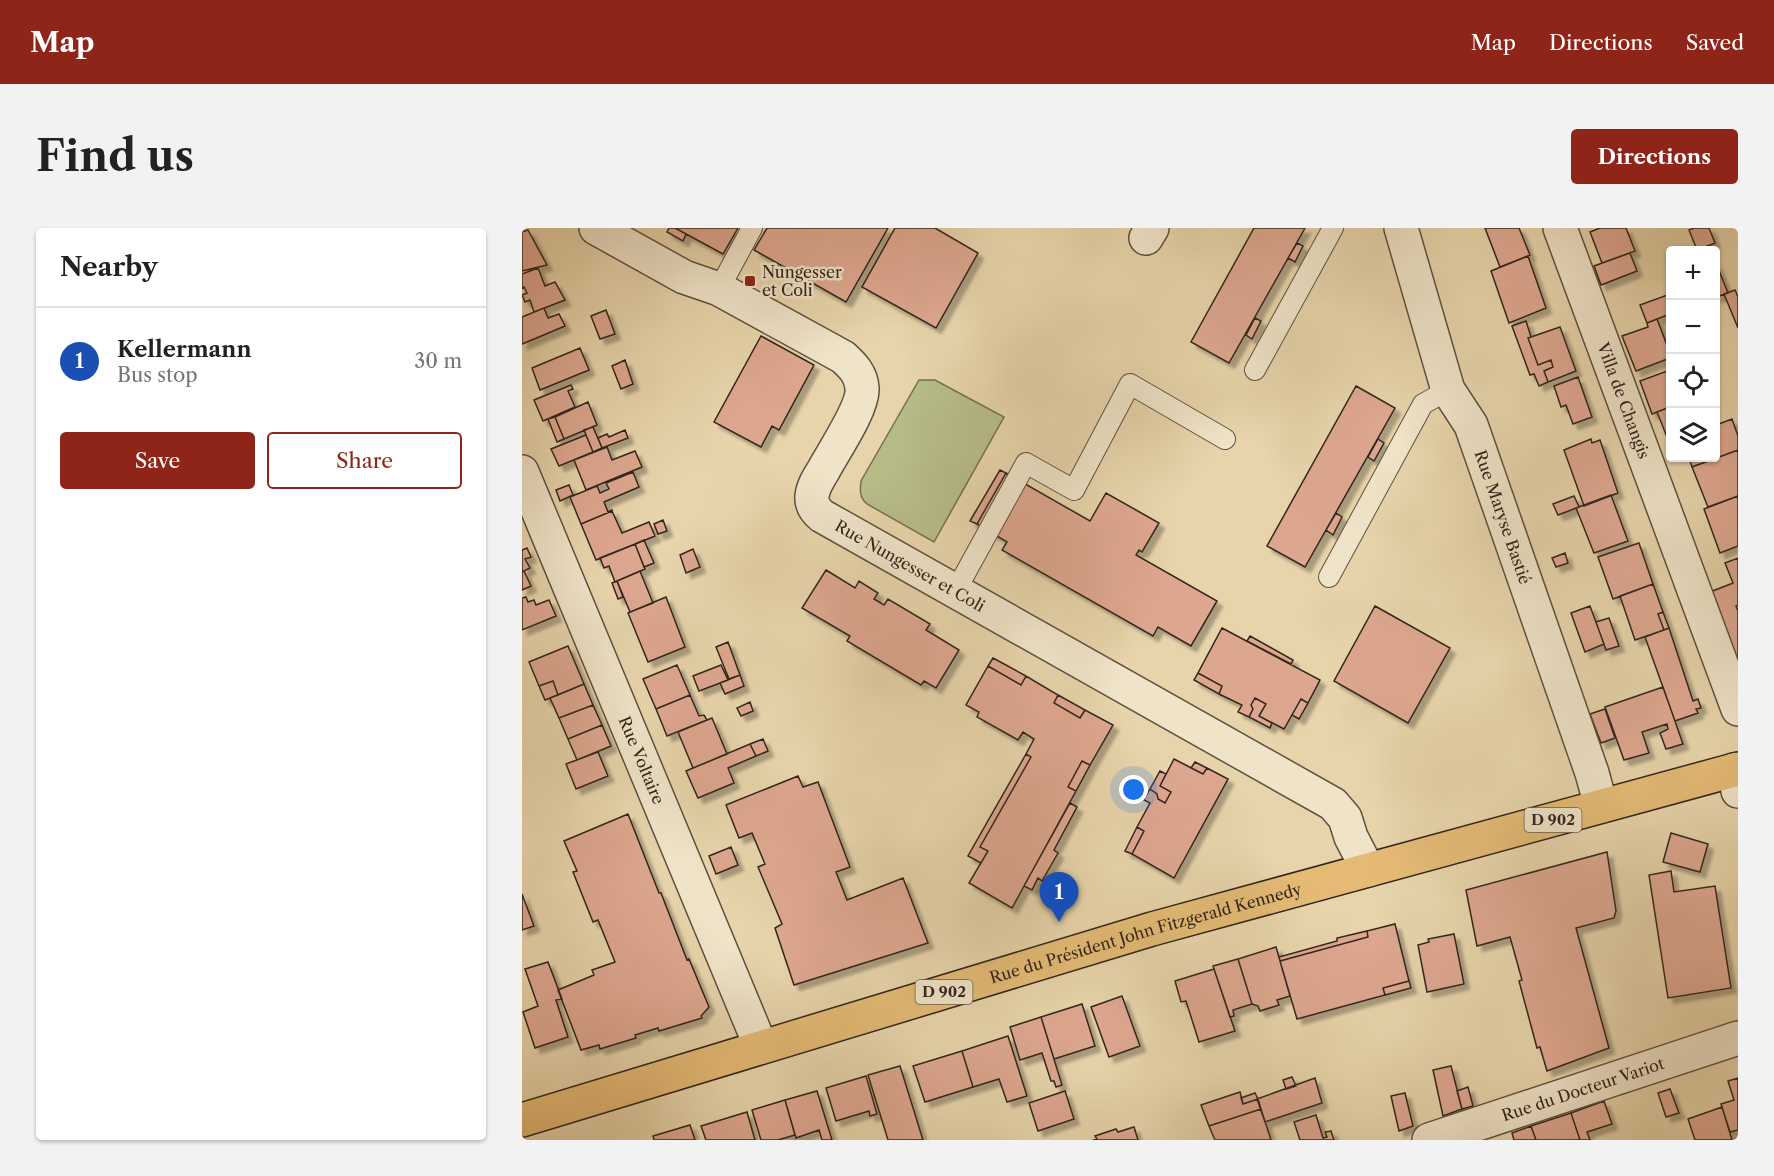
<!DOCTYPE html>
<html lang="en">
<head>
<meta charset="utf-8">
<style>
	body { margin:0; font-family:"Libre Caslon Text",serif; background:#f2f2f2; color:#222 }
	.controls { position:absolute; right:18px; top:18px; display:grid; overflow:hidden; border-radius:6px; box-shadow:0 2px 4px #0004 }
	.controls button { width:54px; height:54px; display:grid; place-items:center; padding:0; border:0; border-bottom:2px solid #e0e0e0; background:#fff; color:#222; font:30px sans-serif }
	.you { position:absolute; left:612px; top:562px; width:21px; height:21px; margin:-15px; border:4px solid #fff; border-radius:50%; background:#1a73e8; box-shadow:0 0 0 9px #1a73e833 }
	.badge { display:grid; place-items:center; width:39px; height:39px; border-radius:50%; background:#8f2418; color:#fff; font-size:20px; font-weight:700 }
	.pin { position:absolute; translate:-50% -50px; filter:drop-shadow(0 2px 3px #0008) }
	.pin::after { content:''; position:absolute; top:32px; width:21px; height:18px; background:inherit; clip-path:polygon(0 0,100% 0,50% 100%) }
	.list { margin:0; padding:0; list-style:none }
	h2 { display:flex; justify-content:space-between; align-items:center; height:78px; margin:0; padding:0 24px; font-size:26px }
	h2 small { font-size:20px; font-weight:400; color:#767676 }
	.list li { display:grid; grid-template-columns:39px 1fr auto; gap:18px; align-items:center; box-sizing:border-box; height:108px; padding:0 24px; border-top:2px solid #e0e0e0 }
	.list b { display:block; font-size:22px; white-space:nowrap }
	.list p { margin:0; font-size:20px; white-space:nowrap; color:#767676 }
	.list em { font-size:20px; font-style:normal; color:#767676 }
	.actions { display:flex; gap:12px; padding:18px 24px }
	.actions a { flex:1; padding:14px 0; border:2px solid #8f2418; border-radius:6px; text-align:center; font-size:21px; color:#8f2418 }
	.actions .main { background:#8f2418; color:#fff }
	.icon { flex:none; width:33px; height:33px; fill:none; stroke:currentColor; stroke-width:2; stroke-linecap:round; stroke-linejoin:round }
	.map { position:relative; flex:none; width:1216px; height:912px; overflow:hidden; border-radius:6px }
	header { display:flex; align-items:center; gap:36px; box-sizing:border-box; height:84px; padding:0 30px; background:#8f2418; color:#fff }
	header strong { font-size:28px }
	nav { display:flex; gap:33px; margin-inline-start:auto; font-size:21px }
	.intro { display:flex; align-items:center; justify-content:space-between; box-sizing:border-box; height:144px; padding:0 36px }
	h1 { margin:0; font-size:42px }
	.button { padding:15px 27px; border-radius:6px; background:#8f2418; color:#fff; font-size:21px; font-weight:700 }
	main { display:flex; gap:36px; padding:0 36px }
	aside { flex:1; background:#fff; border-radius:6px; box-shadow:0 2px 4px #0004 }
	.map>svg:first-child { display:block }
	.green { fill:#b7bc87; stroke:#747052; stroke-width:1.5 }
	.building { fill:#dda78f; stroke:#32251d; stroke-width:1.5; filter:url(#shadow) }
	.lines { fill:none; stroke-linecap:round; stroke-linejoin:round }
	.lane-casing { stroke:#5f5140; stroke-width:22 }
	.street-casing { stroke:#5f5140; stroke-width:36 }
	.primary-casing { stroke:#32251d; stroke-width:36 }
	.lane { stroke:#efe3c8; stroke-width:20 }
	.street { stroke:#efe3c8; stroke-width:33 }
	.primary { stroke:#e4ba75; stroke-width:33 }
	.poi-dot { fill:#8f2418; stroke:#efe3c8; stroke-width:2 }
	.labels { text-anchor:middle; stroke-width:5; stroke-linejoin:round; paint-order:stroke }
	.shield { fill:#efe3c8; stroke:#6b5e50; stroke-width:1.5 }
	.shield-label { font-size:15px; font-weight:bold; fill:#32251d }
	.poi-label { font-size:16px; fill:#32251d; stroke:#efe3c8; text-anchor:start }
	.street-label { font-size:16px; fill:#32251d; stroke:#efe3c8 }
</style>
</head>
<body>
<header>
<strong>Map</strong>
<nav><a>Map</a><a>Directions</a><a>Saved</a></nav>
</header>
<div class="intro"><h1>Find us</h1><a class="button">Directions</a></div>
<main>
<aside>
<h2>Nearby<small></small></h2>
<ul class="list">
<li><span class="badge" style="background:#1a4fb4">1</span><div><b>Kellermann</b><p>Bus stop</p></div><em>30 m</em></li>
</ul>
<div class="actions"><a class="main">Save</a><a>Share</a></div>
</aside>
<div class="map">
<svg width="1216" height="912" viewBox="0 0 1216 912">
	<defs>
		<filter id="shadow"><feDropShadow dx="5.5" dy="5.5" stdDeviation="1.5" flood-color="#0004"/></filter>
	</defs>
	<rect width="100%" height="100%" fill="#e7d4aa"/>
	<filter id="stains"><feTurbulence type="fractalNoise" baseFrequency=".00333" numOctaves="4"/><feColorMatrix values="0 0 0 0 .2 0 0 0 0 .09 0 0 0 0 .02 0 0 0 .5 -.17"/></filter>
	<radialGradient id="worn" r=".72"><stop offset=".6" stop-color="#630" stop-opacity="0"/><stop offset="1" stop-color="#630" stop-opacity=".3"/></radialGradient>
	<path class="green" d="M 397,152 L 413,152 L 482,189 L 412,314 L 345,276 C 337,269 338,262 339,253 Z"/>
	<path class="building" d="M 147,0 L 153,0 L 164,6 L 161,13 L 145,4 Z
		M 153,0 L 216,0 L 201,26 Z
		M 245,0 L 366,0 L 324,74 L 232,22 Z
		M 373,0 L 413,0 L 456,25 L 414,100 L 340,59 Z
		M 732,0 L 783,0 L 707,135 L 669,114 Z
		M 963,0 L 997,0 L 1008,27 L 978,39 Z
		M 1078,0 L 1104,0 L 1113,23 L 1080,35 L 1068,4 Z
		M 1172,0 L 1187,0 L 1193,15 L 1175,22 L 1167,2 Z
		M 6,2 L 25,37 L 0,43 L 0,4 Z
		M 775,15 L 781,18 L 773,34 L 766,30 Z
		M 1108,25 L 1115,43 L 1079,57 L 1072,38 Z
		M 1006,28 L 1024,80 L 987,95 L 969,43 Z
		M 1194,35 L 1206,65 L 1194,69 Z
		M 16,40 L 23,58 L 33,54 L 43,72 L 12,84 L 8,72 L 3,74 L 0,67 L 5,65 L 2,59 L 0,60 L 0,46 Z
		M 1213,62 L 1216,69 L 1216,100 L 1202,66 Z
		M 1148,66 L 1148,86 L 1125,95 L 1118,77 Z
		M 22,80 L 26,90 L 37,86 L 43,98 L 0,116 L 0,89 Z
		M 84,82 L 93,106 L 78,111 L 69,88 Z
		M 733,90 L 739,93 L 730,111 L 724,107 Z
		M 1135,91 L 1148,125 L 1148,130 L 1114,143 L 1100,108 L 1126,99 L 1125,95 Z
		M 1004,93 L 1009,109 L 1006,110 L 1016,137 L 1029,132 L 1031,139 L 1022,143 L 1026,154 L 1017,158 L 1012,146 L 1008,147 L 990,98 Z
		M 1038,99 L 1054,143 L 1026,154 L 1022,143 L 1031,139 L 1029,132 L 1016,137 L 1006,110 Z
		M 239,108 L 292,137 L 257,202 L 250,198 L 239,219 L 192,194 Z
		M 58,120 L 67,142 L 18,162 L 10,140 Z
		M 103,132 L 111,156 L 99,161 L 90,138 Z
		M 1148,142 L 1148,179 L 1130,186 L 1118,153 Z
		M 1056,149 L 1070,189 L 1051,196 L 1044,177 L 1039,179 L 1032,158 Z
		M 49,157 L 51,161 L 46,163 L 53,179 L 21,193 L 12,172 Z
		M 834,158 L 873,180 L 783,339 L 745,318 Z
		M 66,174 L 75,197 L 42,211 L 33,189 Z
		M 1148,179 L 1148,213 L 1147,214 L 1135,184 Z
		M 33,189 L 42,211 L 35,214 L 26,191 Z
		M 1210,191 L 1216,208 L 1216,222 L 1170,239 L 1167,230 L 1194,230 L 1194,197 Z
		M 71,199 L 80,220 L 71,224 L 62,202 Z
		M 103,202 L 106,210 L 80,220 L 76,210 L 85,206 L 87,209 Z
		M 64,207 L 71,224 L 37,238 L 29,221 Z
		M 856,211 L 862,215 L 852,233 L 846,229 Z
		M 1069,211 L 1070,215 L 1078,212 L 1096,265 L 1062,278 L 1042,222 Z
		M 85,219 L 90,232 L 113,223 L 120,239 L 64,262 L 52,232 Z
		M 1216,222 L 1216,268 L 1186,279 L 1170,239 Z
		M 478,242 L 484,245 L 455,296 L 448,293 Z
		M 111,244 L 117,259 L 82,274 L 86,284 L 90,282 L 90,283 L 59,296 L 48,269 L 75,258 L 78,265 L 87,261 L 84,255 Z
		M 484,245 L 568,293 L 584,265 L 637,295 L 620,324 L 617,322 L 614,327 L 695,373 L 669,418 L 636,399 L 631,408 L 480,322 L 485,314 L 455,296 Z
		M 47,257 L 51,267 L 38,273 L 34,262 Z
		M 1089,267 L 1106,313 L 1072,325 L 1054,280 Z
		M 1052,268 L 1057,279 L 1036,287 L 1031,276 Z
		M 1216,268 L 1216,318 L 1198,325 L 1182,281 Z
		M 90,283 L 100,305 L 127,294 L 133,308 L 74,332 L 59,296 Z
		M 814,285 L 820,289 L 811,307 L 804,302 Z
		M 141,292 L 145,303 L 136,306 L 132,296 Z
		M 122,312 L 132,335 L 122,339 L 113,316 Z
		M 1117,315 L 1131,356 L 1091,371 L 1076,329 Z
		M 113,316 L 123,341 L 93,354 L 87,338 L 82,340 L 78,330 Z
		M 5,320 L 9,329 L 3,331 L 8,340 L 0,344 L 0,322 Z
		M 171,321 L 178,339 L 164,345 L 158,327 Z
		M 1043,325 L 1046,335 L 1034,339 L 1030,330 Z
		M 1216,330 L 1216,377 L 1214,378 L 1216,383 L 1216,433 L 1213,433 L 1188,364 L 1211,355 L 1203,335 Z
		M 304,342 L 333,360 L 337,353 L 356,365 L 352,371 L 362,377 L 366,371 L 408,396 L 404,402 L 437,422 L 414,460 L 402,453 L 399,457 L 325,413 L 328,408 L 280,380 Z
		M 2,343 L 9,358 L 0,362 L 0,344 Z
		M 118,343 L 131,375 L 108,384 L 95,353 Z
		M 95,353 L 101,369 L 96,371 L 90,355 Z
		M 1131,356 L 1141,384 L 1136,386 L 1142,402 L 1113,412 L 1098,368 Z
		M 4,369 L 6,374 L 12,372 L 14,377 L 27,372 L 34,388 L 0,402 L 0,370 Z
		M 144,369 L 163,419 L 126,434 L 106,385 Z
		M 853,378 L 928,420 L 886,495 L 812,453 Z
		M 1068,378 L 1082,416 L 1063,424 L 1049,385 Z
		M 1141,384 L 1147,400 L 1142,402 L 1136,386 Z
		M 1087,390 L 1097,418 L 1084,422 L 1074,394 Z
		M 700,400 L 798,452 L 786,475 L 779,471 L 762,501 L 737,488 L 744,476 L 733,470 L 729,477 L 731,481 L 727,489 L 716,484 L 720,477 L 697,466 L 700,458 L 676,445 Z
		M 1147,400 L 1171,473 L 1176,471 L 1179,480 L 1174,481 L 1176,485 L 1153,493 L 1123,409 Z
		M 728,408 L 771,432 L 769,436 L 725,413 Z
		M 206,414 L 218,447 L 207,451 L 194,419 Z
		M 46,418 L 62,456 L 36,467 L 31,453 L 17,458 L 7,434 Z
		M 471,430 L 504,448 L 499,457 L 466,438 Z
		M 155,437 L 168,467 L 134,481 L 121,451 Z
		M 199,437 L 206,452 L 177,463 L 171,448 Z
		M 466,438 L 499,457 L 504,448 L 536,467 L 532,475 L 558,490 L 563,482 L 591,497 L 568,537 L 560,533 L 546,559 L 554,563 L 490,680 L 447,655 L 466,623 L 458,619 L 509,529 L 504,526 L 512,511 L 501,504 L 496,512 L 455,489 L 457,484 L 444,477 Z
		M 676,445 L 700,458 L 697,466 L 672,452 Z
		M 218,447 L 222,458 L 203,466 L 198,455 Z
		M 31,453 L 36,467 L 23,472 L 17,458 Z
		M 62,456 L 71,477 L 37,490 L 28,470 Z
		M 1141,459 L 1161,516 L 1144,521 L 1138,505 L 1146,501 L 1145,496 L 1120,504 L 1127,525 L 1102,532 L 1083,479 Z
		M 168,467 L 177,488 L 182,487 L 185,492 L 145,508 L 134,481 Z
		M 536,467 L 563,482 L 558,490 L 532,475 Z
		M 733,470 L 744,476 L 737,488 L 750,495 L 748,500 L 727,489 L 731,481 L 729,477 Z
		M 779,471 L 786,475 L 777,491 L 770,487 Z
		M 228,474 L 231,483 L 219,488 L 215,480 Z
		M 71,477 L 80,497 L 46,511 L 37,490 Z
		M 1083,481 L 1093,510 L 1079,515 L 1068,486 Z
		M 190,490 L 205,526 L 171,540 L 156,504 Z
		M 80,497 L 89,518 L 55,532 L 46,511 Z
		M 241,511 L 246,523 L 234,528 L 228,516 Z
		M 228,516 L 234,528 L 206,540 L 212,555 L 176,570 L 164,543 Z
		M 76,524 L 86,548 L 54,561 L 44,536 Z
		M 504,526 L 509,529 L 458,619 L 466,623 L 459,635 L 446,628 Z
		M 652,531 L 681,546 L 685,540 L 706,551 L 652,650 L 610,626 L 622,603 L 615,599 L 628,575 L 622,572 L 628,561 L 635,566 L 636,571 L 643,575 L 649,564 L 638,558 Z
		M 560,533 L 568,537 L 554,563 L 546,559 Z
		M 673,534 L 685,540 L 681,546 L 669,540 Z
		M 638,543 L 644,546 L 638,558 L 649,564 L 643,575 L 636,571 L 635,566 L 628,561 Z
		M 276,548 L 281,559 L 296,554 L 328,639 L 314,644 L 325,672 L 381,650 L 406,715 L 272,757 L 253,700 L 260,696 L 236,639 L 243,636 L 230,605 L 217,610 L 204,577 Z
		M 548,575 L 555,579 L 532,622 L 536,625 L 520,653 L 516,650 L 510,662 L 502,658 Z
		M 106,586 L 137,665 L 139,665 L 165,732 L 167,731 L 187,779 L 179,788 L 180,790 L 137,803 L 136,800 L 113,807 L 114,810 L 78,821 L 77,817 L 59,822 L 36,762 L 72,747 L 70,742 L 93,734 L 76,692 L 71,694 L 51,644 L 55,643 L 42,613 Z
		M 615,599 L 622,603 L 610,626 L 603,623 Z
		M 1149,605 L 1186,616 L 1178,644 L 1141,634 Z
		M 209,619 L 216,637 L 194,646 L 187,628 Z
		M 1085,624 L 1094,683 L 1092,690 L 1054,700 L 1087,820 L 1025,843 L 1018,819 L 1015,820 L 997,753 L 1000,752 L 988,709 L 955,718 L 944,662 Z
		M 1149,643 L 1152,664 L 1193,658 L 1209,760 L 1146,770 L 1127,647 Z
		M 0,666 L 12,698 L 0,702 Z
		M 873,696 L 887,753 L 861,760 L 863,767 L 775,791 L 758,733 L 846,709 L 845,703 Z
		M 845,703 L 846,709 L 758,733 L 757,729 L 815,713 L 815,710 Z
		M 932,706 L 942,756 L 905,764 L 896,717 L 907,714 L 906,711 Z
		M 754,719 L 768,768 L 755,772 L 757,777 L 738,783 L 736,778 L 730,776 L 716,731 Z
		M 716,731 L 730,776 L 711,782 L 712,788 L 708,789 L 691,738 Z
		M 26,734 L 40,771 L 34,772 L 46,809 L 13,820 L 1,784 L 16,778 L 3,741 Z
		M 692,741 L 713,803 L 677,814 L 664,773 L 659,774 L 653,753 Z
		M 887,753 L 889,760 L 863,767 L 861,760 Z
		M 600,768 L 618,818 L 587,829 L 569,779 Z
		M 560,776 L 573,818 L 532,831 L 519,789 Z
		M 519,789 L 540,857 L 534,859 L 532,853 L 529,853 L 520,825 L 498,832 L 488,799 Z
		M 486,808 L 505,868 L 485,874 L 477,851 L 451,859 L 440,823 Z
		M 440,823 L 451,859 L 403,874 L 391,838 Z
		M 378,838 L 401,912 L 366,912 L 346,847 Z
		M 929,838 L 940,881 L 921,888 L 911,842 Z
		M 344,848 L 355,886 L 348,888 L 347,883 L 314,893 L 304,860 Z
		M 770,849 L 774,858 L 764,861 L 761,852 Z
		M 793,850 L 800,875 L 743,894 L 735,871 Z
		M 1216,850 L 1216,902 L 1208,904 L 1199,876 L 1212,872 L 1206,853 Z
		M 946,859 L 951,878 L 940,881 L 935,863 Z
		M 1148,861 L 1157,885 L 1144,889 L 1136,865 Z
		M 295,863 L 310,912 L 300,912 L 297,902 L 274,910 L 263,872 Z
		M 543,863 L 552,891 L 516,903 L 507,875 Z
		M 718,864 L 721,876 L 736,871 L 739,881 L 687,898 L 679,877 Z
		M 733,865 L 736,871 L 721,876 L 719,870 Z
		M 883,865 L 891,898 L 877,903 L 869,868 Z
		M 263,872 L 273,907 L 256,912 L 239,912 L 230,882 Z
		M 1082,873 L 1090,896 L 1065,904 L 1068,912 L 1058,912 L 1049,885 Z
		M 1200,879 L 1210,912 L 1173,912 L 1166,891 Z
		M 739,881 L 749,912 L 693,912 L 687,898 Z
		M 225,884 L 233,912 L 184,912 L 179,898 Z
		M 1049,885 L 1058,912 L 1014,912 L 1009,898 Z
		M 794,887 L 801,910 L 805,909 L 803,904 L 809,903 L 812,912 L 778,912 L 772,894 Z
		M 168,897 L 173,912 L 132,912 L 131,908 Z
		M 1009,898 L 1014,912 L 992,912 L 990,905 Z
		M 612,899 L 616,912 L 571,912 L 575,911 L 573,908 L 594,901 L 596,904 Z"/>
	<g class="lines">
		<g class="lane-casing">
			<path id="lane" d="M 197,61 L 230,0
				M 733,142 L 811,0
				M 807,349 L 901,176 L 926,162
				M 433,364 L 504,235 L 552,262 L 608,156 L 703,211"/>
		</g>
		<g class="street-casing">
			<g id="street">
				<path id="s1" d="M 74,0 L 162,49 L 197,61 L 321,129 C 331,138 339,146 340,160 C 342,179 311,224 301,243 C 296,251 291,259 290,268 C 289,277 294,283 300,288 L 811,576 L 823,590 L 829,609 L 846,642"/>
				<path id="s2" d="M 879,0 L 926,162 L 949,197 L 1070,545 L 1079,578"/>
				<path id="s3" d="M 1038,0 L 1216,481"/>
				<path d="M 624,10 L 630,0"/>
				<path id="s4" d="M 0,244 L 239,819"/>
				<path d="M 1212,542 L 1216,563"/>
				<path id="s5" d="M 907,912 L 1216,810"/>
			</g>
		</g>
		<g class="primary-casing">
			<g id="primary">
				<path id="s6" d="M 0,892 L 630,701 L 1216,541"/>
			</g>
		</g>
		<use href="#lane" class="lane"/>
		<use href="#street" class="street"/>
		<use href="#primary" class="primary"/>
	</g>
	<rect class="poi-dot" x="222" y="47" width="12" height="12" rx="3"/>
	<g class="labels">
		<g class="shield">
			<rect x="1002.5" y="580" width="57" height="24" rx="4.5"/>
			<rect x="393.5" y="752" width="57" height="24" rx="4.5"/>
		</g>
		<g class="shield-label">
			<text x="1031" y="597">D 902</text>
			<text x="422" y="769">D 902</text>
		</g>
		<g class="poi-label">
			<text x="240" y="50">Nungesser<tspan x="240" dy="18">et Coli</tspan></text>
		</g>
		<g class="street-label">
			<text dy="6" stroke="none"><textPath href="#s3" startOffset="184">Villa de Changis</textPath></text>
			<text dy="6" stroke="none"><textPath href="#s2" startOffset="308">Rue Maryse Bastié</textPath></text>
			<text dy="6" stroke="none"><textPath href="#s1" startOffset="561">Rue Nungesser et Coli</textPath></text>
			<text dy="6" stroke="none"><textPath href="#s4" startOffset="312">Rue Voltaire</textPath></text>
			<text dy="6" stroke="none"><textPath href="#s6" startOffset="651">Rue du Président John Fitzgerald Kennedy</textPath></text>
			<text dy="6" stroke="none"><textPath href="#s5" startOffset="162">Rue du Docteur Variot</textPath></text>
		</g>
	</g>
	<rect width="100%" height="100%" filter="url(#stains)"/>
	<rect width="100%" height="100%" fill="url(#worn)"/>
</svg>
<div class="controls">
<button>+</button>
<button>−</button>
<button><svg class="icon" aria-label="locate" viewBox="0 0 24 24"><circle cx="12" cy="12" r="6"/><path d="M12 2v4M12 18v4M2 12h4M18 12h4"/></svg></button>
<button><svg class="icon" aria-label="layers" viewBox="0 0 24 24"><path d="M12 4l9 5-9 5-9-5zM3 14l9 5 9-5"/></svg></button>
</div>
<div class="you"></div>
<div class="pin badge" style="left:537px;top:694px;background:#1a4fb4">1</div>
</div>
</main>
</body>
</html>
